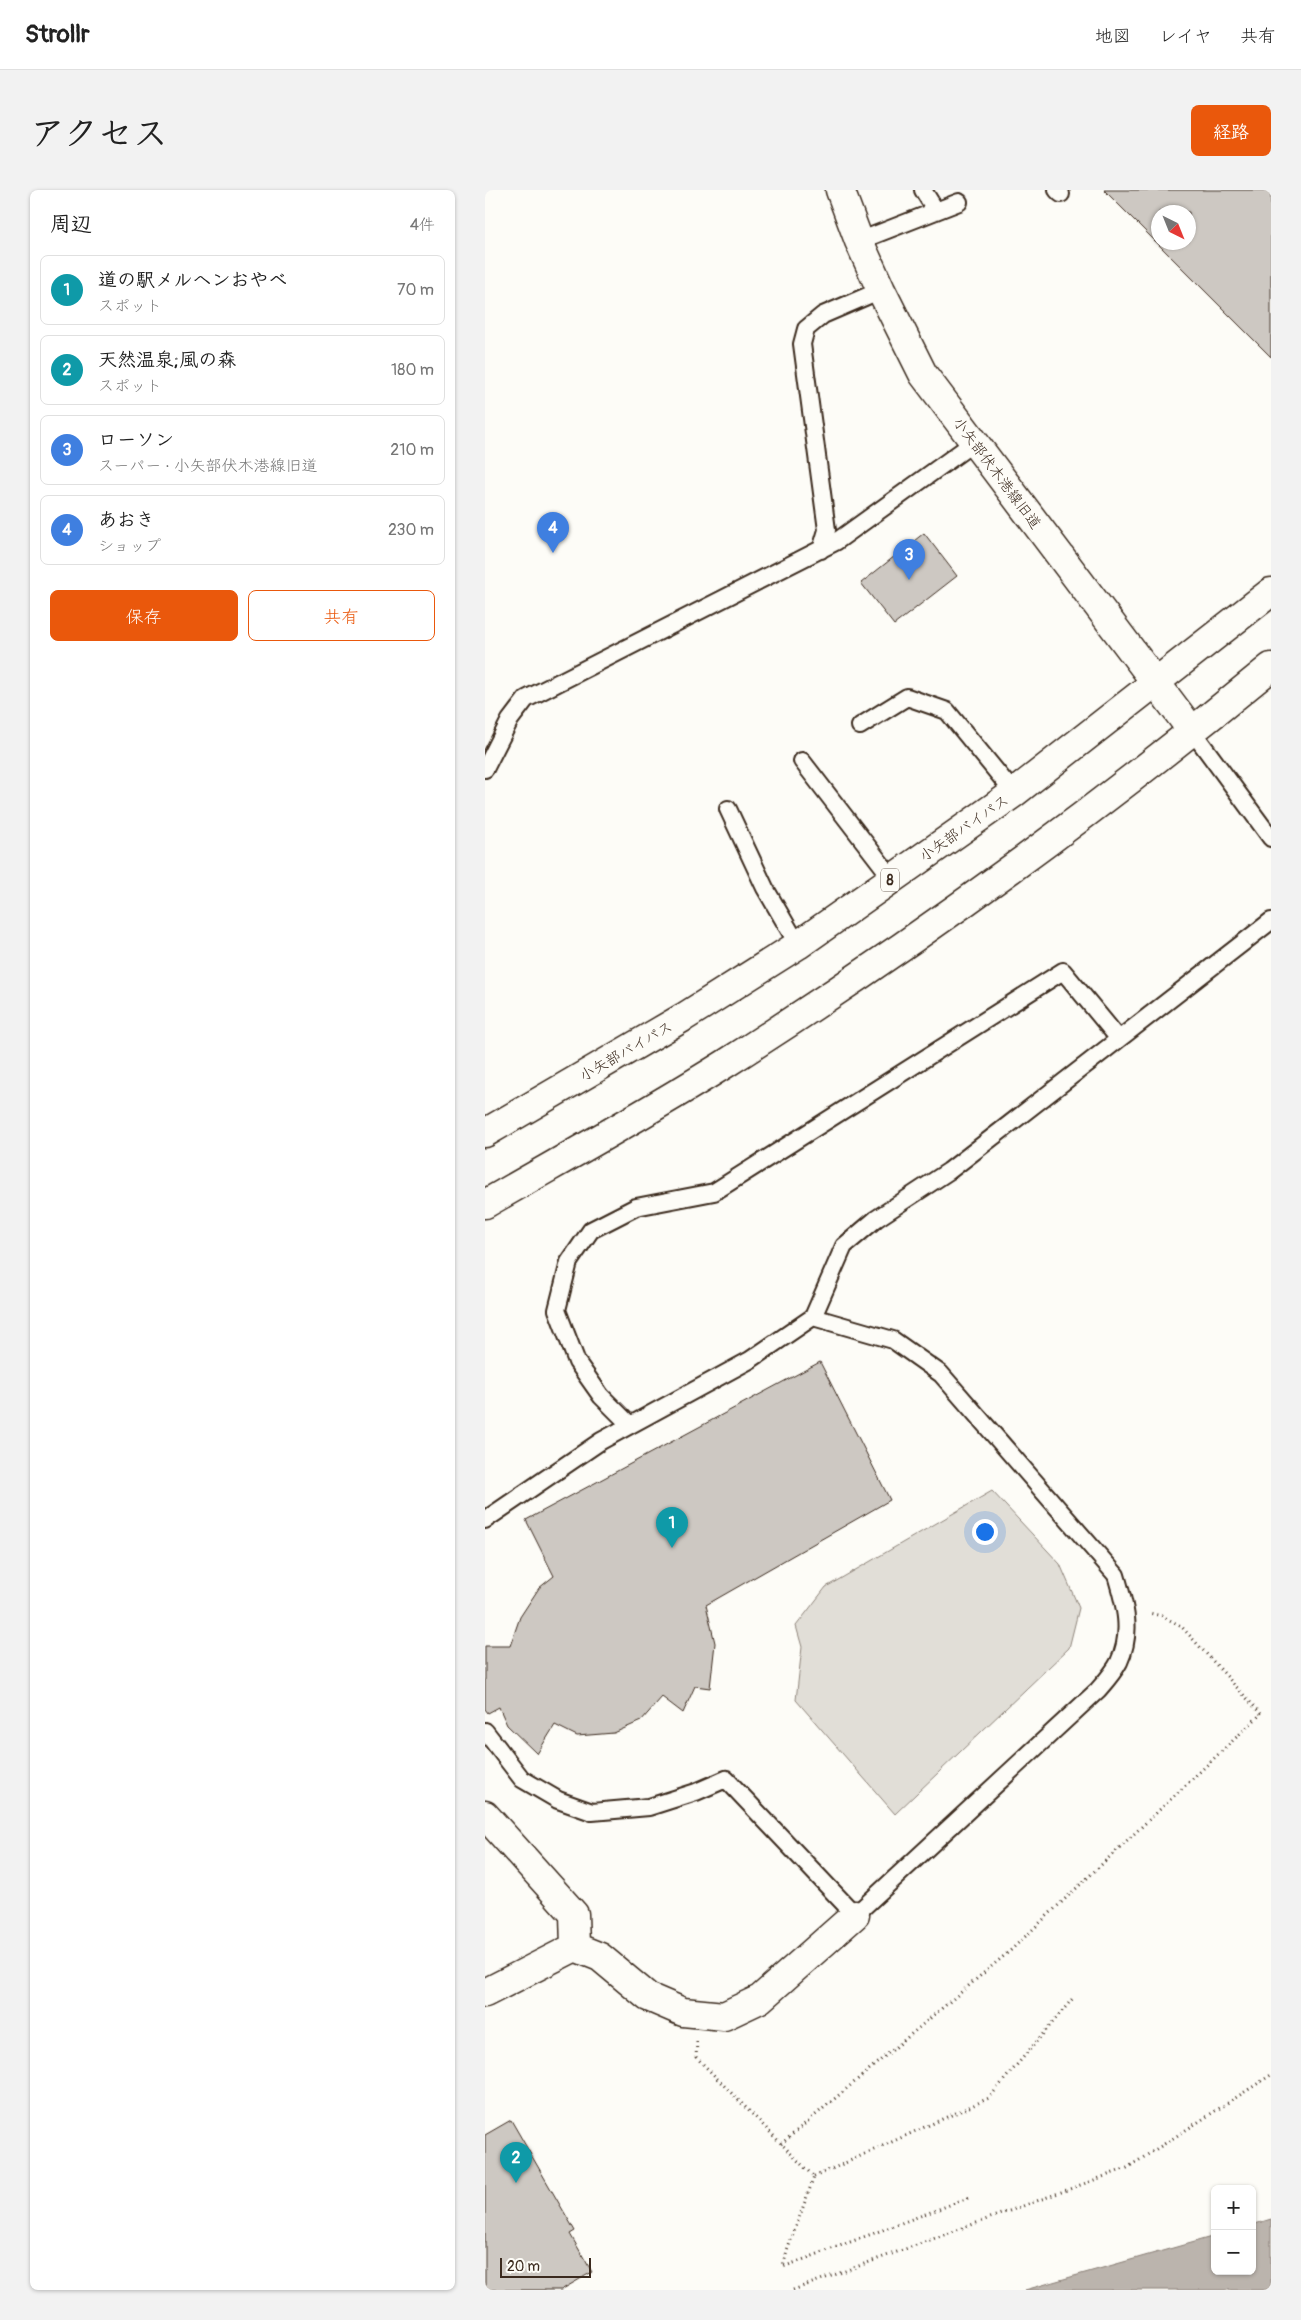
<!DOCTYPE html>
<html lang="ja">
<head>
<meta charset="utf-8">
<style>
	body { margin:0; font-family:Pangolin,"Klee One",sans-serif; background:#f2f2f2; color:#222 }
	.controls { position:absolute; right:15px; bottom:15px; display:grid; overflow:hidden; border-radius:8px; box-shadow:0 1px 4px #0004 }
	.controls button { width:45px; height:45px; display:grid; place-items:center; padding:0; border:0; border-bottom:1px solid #e0e0e0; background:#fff; color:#222; font:25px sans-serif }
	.compass { position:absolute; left:666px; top:15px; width:45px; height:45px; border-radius:50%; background:#fff; box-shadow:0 1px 4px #0004; rotate:137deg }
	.scale { position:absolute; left:15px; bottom:12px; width:91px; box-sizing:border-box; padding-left:5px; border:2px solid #3b2a1e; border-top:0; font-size:14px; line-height:18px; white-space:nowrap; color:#3b2a1e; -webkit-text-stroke:4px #fdfcf7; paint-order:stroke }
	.you { position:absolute; left:499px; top:1341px; width:18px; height:18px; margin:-12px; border:4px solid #fff; border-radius:50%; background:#1a73e8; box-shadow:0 0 0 8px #1a73e833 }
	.badge { display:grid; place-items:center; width:32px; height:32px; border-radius:50%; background:#ea580c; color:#fff; font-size:16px; font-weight:700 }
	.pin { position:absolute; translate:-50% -41px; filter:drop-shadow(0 1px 2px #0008) }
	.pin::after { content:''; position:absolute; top:26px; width:18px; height:15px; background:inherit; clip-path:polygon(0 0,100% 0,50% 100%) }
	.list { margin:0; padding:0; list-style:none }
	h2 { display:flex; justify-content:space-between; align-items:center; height:65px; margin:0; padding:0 20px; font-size:21px }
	h2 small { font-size:16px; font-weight:400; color:#767676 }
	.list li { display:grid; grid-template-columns:32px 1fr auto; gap:15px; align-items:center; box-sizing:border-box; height:70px; margin:0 10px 10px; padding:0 10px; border:1px solid #e0e0e0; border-radius:8px }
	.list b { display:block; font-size:19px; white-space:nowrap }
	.list p { margin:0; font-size:16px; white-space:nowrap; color:#767676 }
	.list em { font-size:16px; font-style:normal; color:#767676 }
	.actions { display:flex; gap:10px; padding:15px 20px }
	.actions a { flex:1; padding:11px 0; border:1px solid #ea580c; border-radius:8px; text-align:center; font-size:18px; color:#ea580c }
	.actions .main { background:#ea580c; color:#fff }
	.map { position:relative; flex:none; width:786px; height:2100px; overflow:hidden; border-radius:8px }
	header { display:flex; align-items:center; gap:30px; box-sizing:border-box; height:70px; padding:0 25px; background:#fff; border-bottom:1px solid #e0e0e0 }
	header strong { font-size:24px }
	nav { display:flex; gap:28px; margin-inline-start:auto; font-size:18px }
	.intro { display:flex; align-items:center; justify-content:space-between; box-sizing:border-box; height:120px; padding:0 30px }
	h1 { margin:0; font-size:35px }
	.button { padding:12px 22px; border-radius:8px; background:#ea580c; color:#fff; font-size:18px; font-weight:700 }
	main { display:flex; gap:30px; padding:0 30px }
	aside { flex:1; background:#fff; border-radius:8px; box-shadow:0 1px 4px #0004 }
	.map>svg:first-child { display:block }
	.green { fill:#e1ded7; stroke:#8e847a }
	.water { fill:#bbb4ad; stroke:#887d74 }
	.building { fill:#cdc8c2; stroke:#3b2a1e; fill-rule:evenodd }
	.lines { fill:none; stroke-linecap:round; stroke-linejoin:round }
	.service-casing { stroke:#3b2a1e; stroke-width:20 }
	.minor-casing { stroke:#3b2a1e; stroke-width:31 }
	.tertiary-casing { stroke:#3b2a1e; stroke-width:31 }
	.trunk-casing { stroke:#3b2a1e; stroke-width:31 }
	.path { stroke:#3b2a1e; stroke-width:3; stroke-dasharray:1 4; stroke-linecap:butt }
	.service { stroke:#fdfcf7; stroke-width:16 }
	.minor { stroke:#fdfcf7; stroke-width:28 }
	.tertiary { stroke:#fdfcf7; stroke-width:28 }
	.trunk { stroke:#fdfcf7; stroke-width:28 }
	.labels { text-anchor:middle; stroke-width:4.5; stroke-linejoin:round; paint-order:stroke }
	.shield { fill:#fdfcf7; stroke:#75695f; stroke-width:1 }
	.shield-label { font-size:14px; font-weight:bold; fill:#3b2a1e }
	.street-label { font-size:15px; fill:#3b2a1e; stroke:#fdfcf7 }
</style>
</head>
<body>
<header>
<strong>Strollr</strong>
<nav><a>地図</a><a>レイヤ</a><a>共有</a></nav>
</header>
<div class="intro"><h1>アクセス</h1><a class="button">経路</a></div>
<main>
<aside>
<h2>周辺<small>4件</small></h2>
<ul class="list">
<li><span class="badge" style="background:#0f9aa8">1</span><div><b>道の駅メルヘンおやべ</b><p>スポット</p></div><em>70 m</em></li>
<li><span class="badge" style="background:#0f9aa8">2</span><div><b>天然温泉;風の森</b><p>スポット</p></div><em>180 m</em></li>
<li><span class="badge" style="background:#3f7fe0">3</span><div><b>ローソン</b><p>スーパー · 小矢部伏木港線旧道</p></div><em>210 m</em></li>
<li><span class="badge" style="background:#3f7fe0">4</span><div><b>あおき</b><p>ショップ</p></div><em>230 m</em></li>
</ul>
<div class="actions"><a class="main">保存</a><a>共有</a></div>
</aside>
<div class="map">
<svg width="786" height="2100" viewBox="0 0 786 2100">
	<rect width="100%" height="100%" fill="#fdfcf7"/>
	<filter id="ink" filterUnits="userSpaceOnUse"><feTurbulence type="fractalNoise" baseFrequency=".02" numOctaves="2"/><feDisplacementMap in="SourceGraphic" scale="10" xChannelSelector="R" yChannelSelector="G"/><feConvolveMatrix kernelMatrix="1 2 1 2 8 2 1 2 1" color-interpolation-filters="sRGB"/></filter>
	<g filter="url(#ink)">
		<path class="green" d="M 507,1301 L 575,1374 L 594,1418 L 584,1458 L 410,1624 L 311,1510 L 317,1457 L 311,1436 L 341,1397 Z"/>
		<path class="water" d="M 786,2029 L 786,2100 L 540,2100 L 730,2046 L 730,2081 L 767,2081 L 767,2035 Z"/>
		<path class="building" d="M 619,0 L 786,0 L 786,167 ZM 674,22 L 704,22 L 704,52 L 674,52 Z
			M 439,343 L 472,386 L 409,435 L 376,393 Z
			M 335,1172 L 405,1310 L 221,1415 L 230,1453 L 225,1498 L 210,1496 L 198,1523 L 177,1507 L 156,1531 L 129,1543 L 92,1546 L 70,1535 L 52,1564 L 22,1535 L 14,1517 L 3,1523 L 0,1519 L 0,1456 L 25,1456 L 35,1427 L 54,1398 L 69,1386 L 41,1330 Z
			M 26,1930 L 90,2041 L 85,2044 L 107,2082 L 76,2100 L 0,2100 L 0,1945 Z"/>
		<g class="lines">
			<g class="service-casing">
				<path id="service" d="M 438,0 L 451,21
					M 572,0 L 576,4
					M 374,51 L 474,12
					M 336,360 L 342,340 L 317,154 L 321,139 L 338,125 L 396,100
					M 375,536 L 422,507 L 462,521 L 529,603
					M 708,542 L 786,648
					M 317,571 L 407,688
					M 0,579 L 25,530 L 41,509 L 352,351 L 488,253
					M 243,619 L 280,698 L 313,755
					M 145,1235 L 116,1206 L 92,1172 L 72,1120 L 84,1072 L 106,1040 L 151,1017 L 229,1002 L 578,781 L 634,849
					M 0,1330 L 116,1251 L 265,1170 L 328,1127 L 359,1056 L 391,1029 L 464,981 L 786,731
					M 0,1541 L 37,1589 L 73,1610 L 107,1622 L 164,1617 L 211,1602 L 241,1589 L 370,1725 L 613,1500 C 620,1492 629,1482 634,1472 C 648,1442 640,1415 631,1385 L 456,1184 L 408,1150 L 328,1127"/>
			</g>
			<g class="minor-casing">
				<path id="minor" d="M 0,1625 L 89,1724 L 90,1757
					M 0,1803 L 90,1757 L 115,1767 L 163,1807 L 198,1822 L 239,1826 L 275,1809 L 370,1725"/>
			</g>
			<g class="tertiary-casing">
				<path id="tertiary" d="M 355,0 L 374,51 L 396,100 L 438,184 L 708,542"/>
			</g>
			<g class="trunk-casing">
				<path id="trunk" d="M 0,943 L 199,827 L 313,755 L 529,603 L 786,402
					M 0,1014 C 80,968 162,923 240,874 C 430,753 612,621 786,477"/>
			</g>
			<path class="path" d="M 212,1852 L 211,1867 L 329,1987 L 302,2061 L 298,2077 L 486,2007
				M 296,1954 L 526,1760 L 776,1524 L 696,1436 L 677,1426 L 664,1423
				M 329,1987 L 504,1908 L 589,1807
				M 308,2100 L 642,1978 L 786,1885"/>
			<use href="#service" class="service"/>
			<use href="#minor" class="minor"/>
			<use href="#tertiary" class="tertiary"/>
			<use href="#trunk" class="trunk"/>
		</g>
	</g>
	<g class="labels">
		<rect class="shield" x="396" y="678.5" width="18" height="23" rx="4"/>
		<g class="shield-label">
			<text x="405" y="695">8</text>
		</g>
		<g class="street-label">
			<text transform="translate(512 283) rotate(53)" y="5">小矢部伏木港線旧道</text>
			<text transform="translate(479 638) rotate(-35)" y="5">小矢部バイパス</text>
			<text transform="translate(141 861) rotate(-30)" y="5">小矢部バイパス</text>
		</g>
	</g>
</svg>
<div class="controls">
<button>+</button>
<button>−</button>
</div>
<svg class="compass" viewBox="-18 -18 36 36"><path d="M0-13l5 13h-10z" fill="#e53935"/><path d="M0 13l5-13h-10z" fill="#767676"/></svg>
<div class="scale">20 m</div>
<div class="you"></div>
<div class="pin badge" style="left:187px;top:1358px;background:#0f9aa8">1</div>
<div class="pin badge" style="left:31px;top:1993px;background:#0f9aa8">2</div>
<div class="pin badge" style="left:424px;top:390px;background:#3f7fe0">3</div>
<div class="pin badge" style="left:68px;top:363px;background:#3f7fe0">4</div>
</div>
</main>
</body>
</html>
